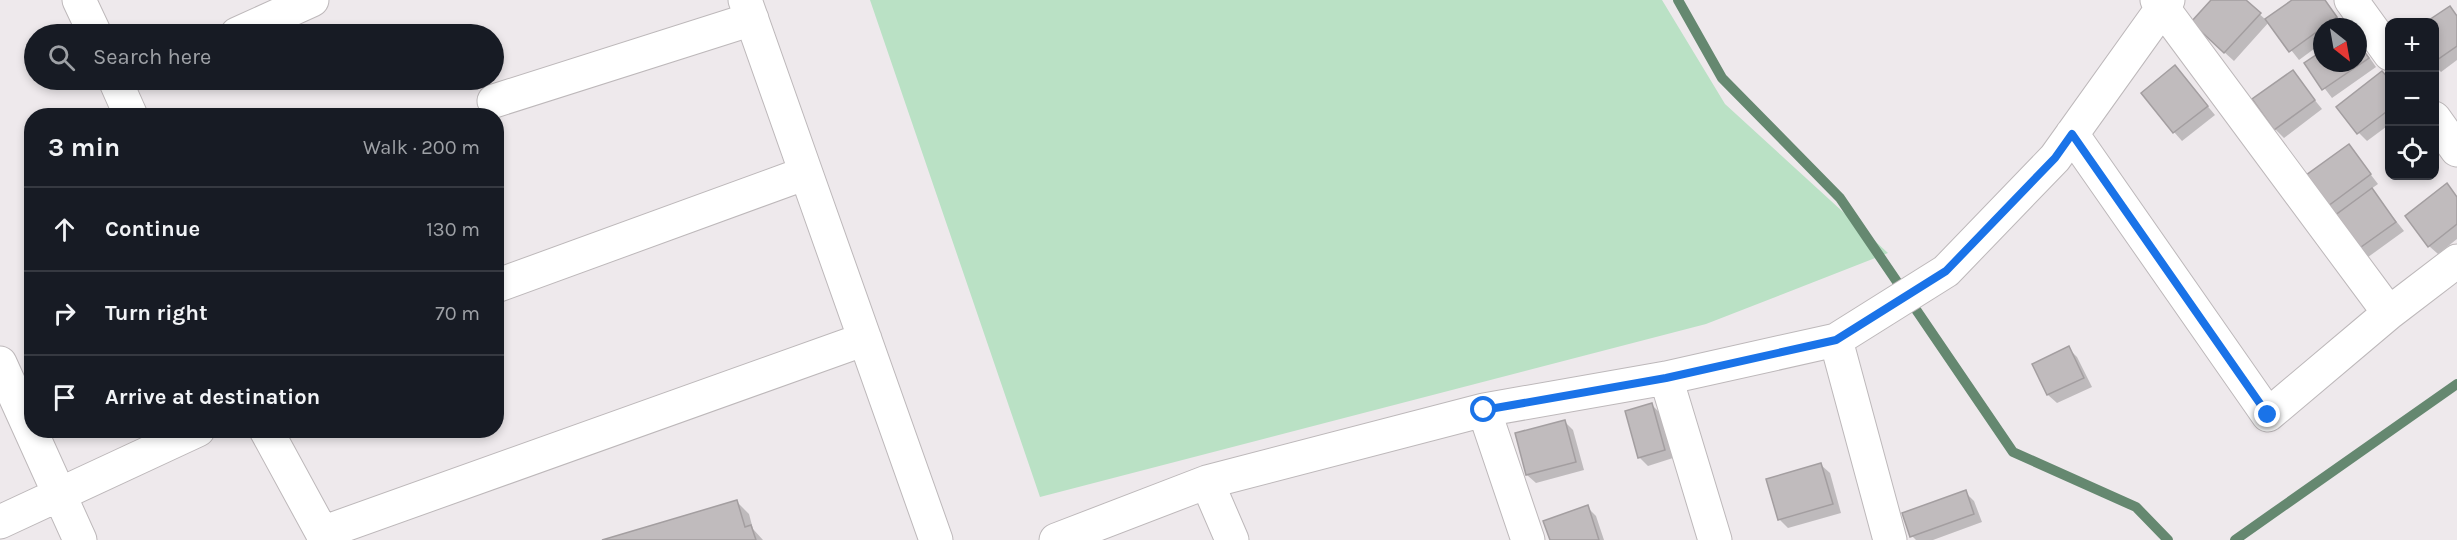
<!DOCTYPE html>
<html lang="en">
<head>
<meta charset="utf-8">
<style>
	body { margin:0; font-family:Karla,sans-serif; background:#242831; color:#f1f3f6 }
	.controls { position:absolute; right:18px; top:18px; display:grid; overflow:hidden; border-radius:12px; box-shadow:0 3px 9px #0003 }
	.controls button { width:54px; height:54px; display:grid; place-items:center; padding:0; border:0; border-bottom:2px solid #363941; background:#171b24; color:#f1f3f6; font:30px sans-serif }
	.compass { position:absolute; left:2313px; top:18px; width:54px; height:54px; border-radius:50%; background:#171b24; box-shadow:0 3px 9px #0003; rotate:149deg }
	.stop { position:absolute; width:18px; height:18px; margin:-14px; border:4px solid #1a73e8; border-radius:50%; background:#fff }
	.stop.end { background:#1a73e8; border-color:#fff; box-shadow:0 2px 6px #0008 }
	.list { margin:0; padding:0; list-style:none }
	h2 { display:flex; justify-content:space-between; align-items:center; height:78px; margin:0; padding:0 24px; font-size:26px }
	h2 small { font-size:20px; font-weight:400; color:#9ea1a6 }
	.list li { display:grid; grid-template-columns:39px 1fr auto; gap:18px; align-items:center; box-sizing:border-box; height:84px; padding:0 24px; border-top:2px solid #363941 }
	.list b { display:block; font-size:22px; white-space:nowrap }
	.list em { font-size:20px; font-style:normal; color:#9ea1a6 }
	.icon { flex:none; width:33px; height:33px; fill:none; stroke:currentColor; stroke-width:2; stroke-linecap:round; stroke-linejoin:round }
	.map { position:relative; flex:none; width:2457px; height:540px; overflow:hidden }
	.search { position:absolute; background:#171b24; box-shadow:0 3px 9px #0003; left:24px; top:24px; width:480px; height:66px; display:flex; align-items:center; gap:15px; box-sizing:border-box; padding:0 21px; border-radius:33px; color:#9ea1a6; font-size:22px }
	.panel { position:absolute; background:#171b24; box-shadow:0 3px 9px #0003; left:24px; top:108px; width:480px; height:330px; border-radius:24px }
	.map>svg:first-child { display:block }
	.green { fill:#bae1c5 }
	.shadow { fill:#0003 }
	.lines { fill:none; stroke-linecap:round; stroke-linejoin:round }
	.stream { stroke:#658870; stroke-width:10 }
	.building { fill:#c0bbbd; stroke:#a39ea0; stroke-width:1.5 }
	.minor-casing { stroke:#bdb8ba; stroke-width:35 }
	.minor { stroke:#fff; stroke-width:33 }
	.route { stroke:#1a73e8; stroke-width:8 }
</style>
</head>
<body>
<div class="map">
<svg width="2457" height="540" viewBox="0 0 2457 540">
	<rect width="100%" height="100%" fill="#eee9ec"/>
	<path class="green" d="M 870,0 L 1662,0 L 1725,104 L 1888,253 L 1706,324 L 1040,497 Z"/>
	<path class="shadow" d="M 2213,0 L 2244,0 L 2266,20 L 2294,0 L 2325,0 L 2344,26 L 2322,27 L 2322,43 L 2299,60 L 2269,22 L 2234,61 L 2201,31 Z
		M 2450,8 L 2457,15 L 2457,60 L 2441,72 L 2434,65 L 2434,22 L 2429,22 Z
		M 2358,41 L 2376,67 L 2332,98 L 2306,64 L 2322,52 L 2322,63 L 2358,63 Z
		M 2175,67 L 2215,115 L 2182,141 L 2174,132 Z
		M 2292,72 L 2322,109 L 2284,138 L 2275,129 Z
		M 2390,80 L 2390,124 L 2367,141 L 2359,133 Z
		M 2348,145 L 2378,184 L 2371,189 L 2404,231 L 2364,260 L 2304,179 Z
		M 2446,185 L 2457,197 L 2457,239 L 2438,254 L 2429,246 Z
		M 2068,348 L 2077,357 L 2092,387 L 2057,403 L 2048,395 L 2034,364 Z
		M 1652,405 L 1661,414 L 1673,458 L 1648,466 L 1639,457 Z
		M 1565,422 L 1573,430 L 1584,470 L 1536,483 L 1527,475 Z
		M 1821,465 L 1830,473 L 1841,513 L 1788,528 L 1779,519 Z
		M 1965,492 L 1974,501 L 1982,522 L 1933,540 L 1916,540 L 1912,536 Z
		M 737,502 L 749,514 L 753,529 L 763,540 L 608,540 Z
		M 1587,507 L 1596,516 L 1604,540 L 1552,540 Z"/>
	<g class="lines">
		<path class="stream" d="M 1678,0 L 1722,78 L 1840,198 L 2013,452 L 2136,507 L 2168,540
			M 2235,540 L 2457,384"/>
	</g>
	<path class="building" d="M 2211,0 L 2246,0 L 2261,13 L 2224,53 L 2191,22 Z
		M 2292,0 L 2325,0 L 2337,17 L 2289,52 L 2265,19 Z
		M 2450,6 L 2457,16 L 2457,46 L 2434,62 L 2434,22 L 2426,22 Z
		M 2358,43 L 2369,58 L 2322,90 L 2304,63 L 2322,51 L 2322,63 L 2358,63 Z
		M 2175,65 L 2208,106 L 2173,133 L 2141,93 Z
		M 2293,70 L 2315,100 L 2274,130 L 2252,99 Z
		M 2382,71 L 2390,80 L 2390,109 L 2357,134 L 2336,107 Z
		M 2349,144 L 2371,174 L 2324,209 L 2302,178 Z
		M 2447,183 L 2457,197 L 2457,224 L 2428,247 L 2405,216 Z
		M 2372,188 L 2396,222 L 2354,252 L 2330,219 Z
		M 2069,346 L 2084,378 L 2047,395 L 2032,364 Z
		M 1652,403 L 1665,450 L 1638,458 L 1625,411 Z
		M 1565,420 L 1576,462 L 1526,475 L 1515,433 Z
		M 1821,463 L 1833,504 L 1778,520 L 1766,479 Z
		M 1966,490 L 1974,514 L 1910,537 L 1902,513 Z
		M 737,500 L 745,527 L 751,525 L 756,540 L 602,540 Z
		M 1588,505 L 1599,540 L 1550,540 L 1543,521 Z"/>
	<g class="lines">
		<g class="minor-casing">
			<path id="minor" d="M 79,0 L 95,34
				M 745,0 L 806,173
				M 2157,0 L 2389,313 L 2457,261
				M 2351,0 L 2390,54
				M 237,34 L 312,0
				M 115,80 L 131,116
				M 494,101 L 752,19
				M 2434,118 L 2457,150
				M 2072,134 L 2268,415 L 2389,313
				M 496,286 L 806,173 L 936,540
				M 1836,340 L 1890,540
				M 0,363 L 80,540
				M 1666,378 L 1715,540
				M 1484,410 L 1528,540
				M 266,430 L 326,540
				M 1207,482 L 1232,540
				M 0,522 L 198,430
				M 322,533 L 865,339
				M 1056,540 L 1207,482 L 1484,410 L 1666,378 L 1836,340 L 1946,271 L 2055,158 L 2168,0"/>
		</g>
		<use href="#minor" class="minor"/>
	</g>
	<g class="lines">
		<path class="route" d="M 1484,410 L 1666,378 L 1836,340 L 1946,271 L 2055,158 L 2072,134 L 2268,415"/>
	</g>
</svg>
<div class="controls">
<button>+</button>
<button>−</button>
<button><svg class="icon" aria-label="locate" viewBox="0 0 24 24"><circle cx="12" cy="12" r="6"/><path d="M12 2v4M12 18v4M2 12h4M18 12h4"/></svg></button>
</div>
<svg class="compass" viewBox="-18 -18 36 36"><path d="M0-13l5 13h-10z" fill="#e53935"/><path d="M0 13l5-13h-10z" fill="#9ea1a6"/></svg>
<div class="stop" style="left:1484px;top:410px"></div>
<div class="stop end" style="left:2268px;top:415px"></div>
<div class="search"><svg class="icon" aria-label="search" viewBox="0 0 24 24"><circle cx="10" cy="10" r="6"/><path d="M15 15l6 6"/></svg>Search here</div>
<section class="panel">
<h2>3 min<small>Walk · 200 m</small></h2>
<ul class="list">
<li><svg class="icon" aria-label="ahead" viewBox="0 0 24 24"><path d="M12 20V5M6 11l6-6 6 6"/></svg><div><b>Continue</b></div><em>130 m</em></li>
<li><svg class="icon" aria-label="right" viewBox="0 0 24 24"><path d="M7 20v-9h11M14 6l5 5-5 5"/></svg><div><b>Turn right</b></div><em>70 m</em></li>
<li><svg class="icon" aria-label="arrive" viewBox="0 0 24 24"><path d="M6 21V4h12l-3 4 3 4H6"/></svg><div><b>Arrive at destination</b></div></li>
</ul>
</section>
</div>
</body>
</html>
